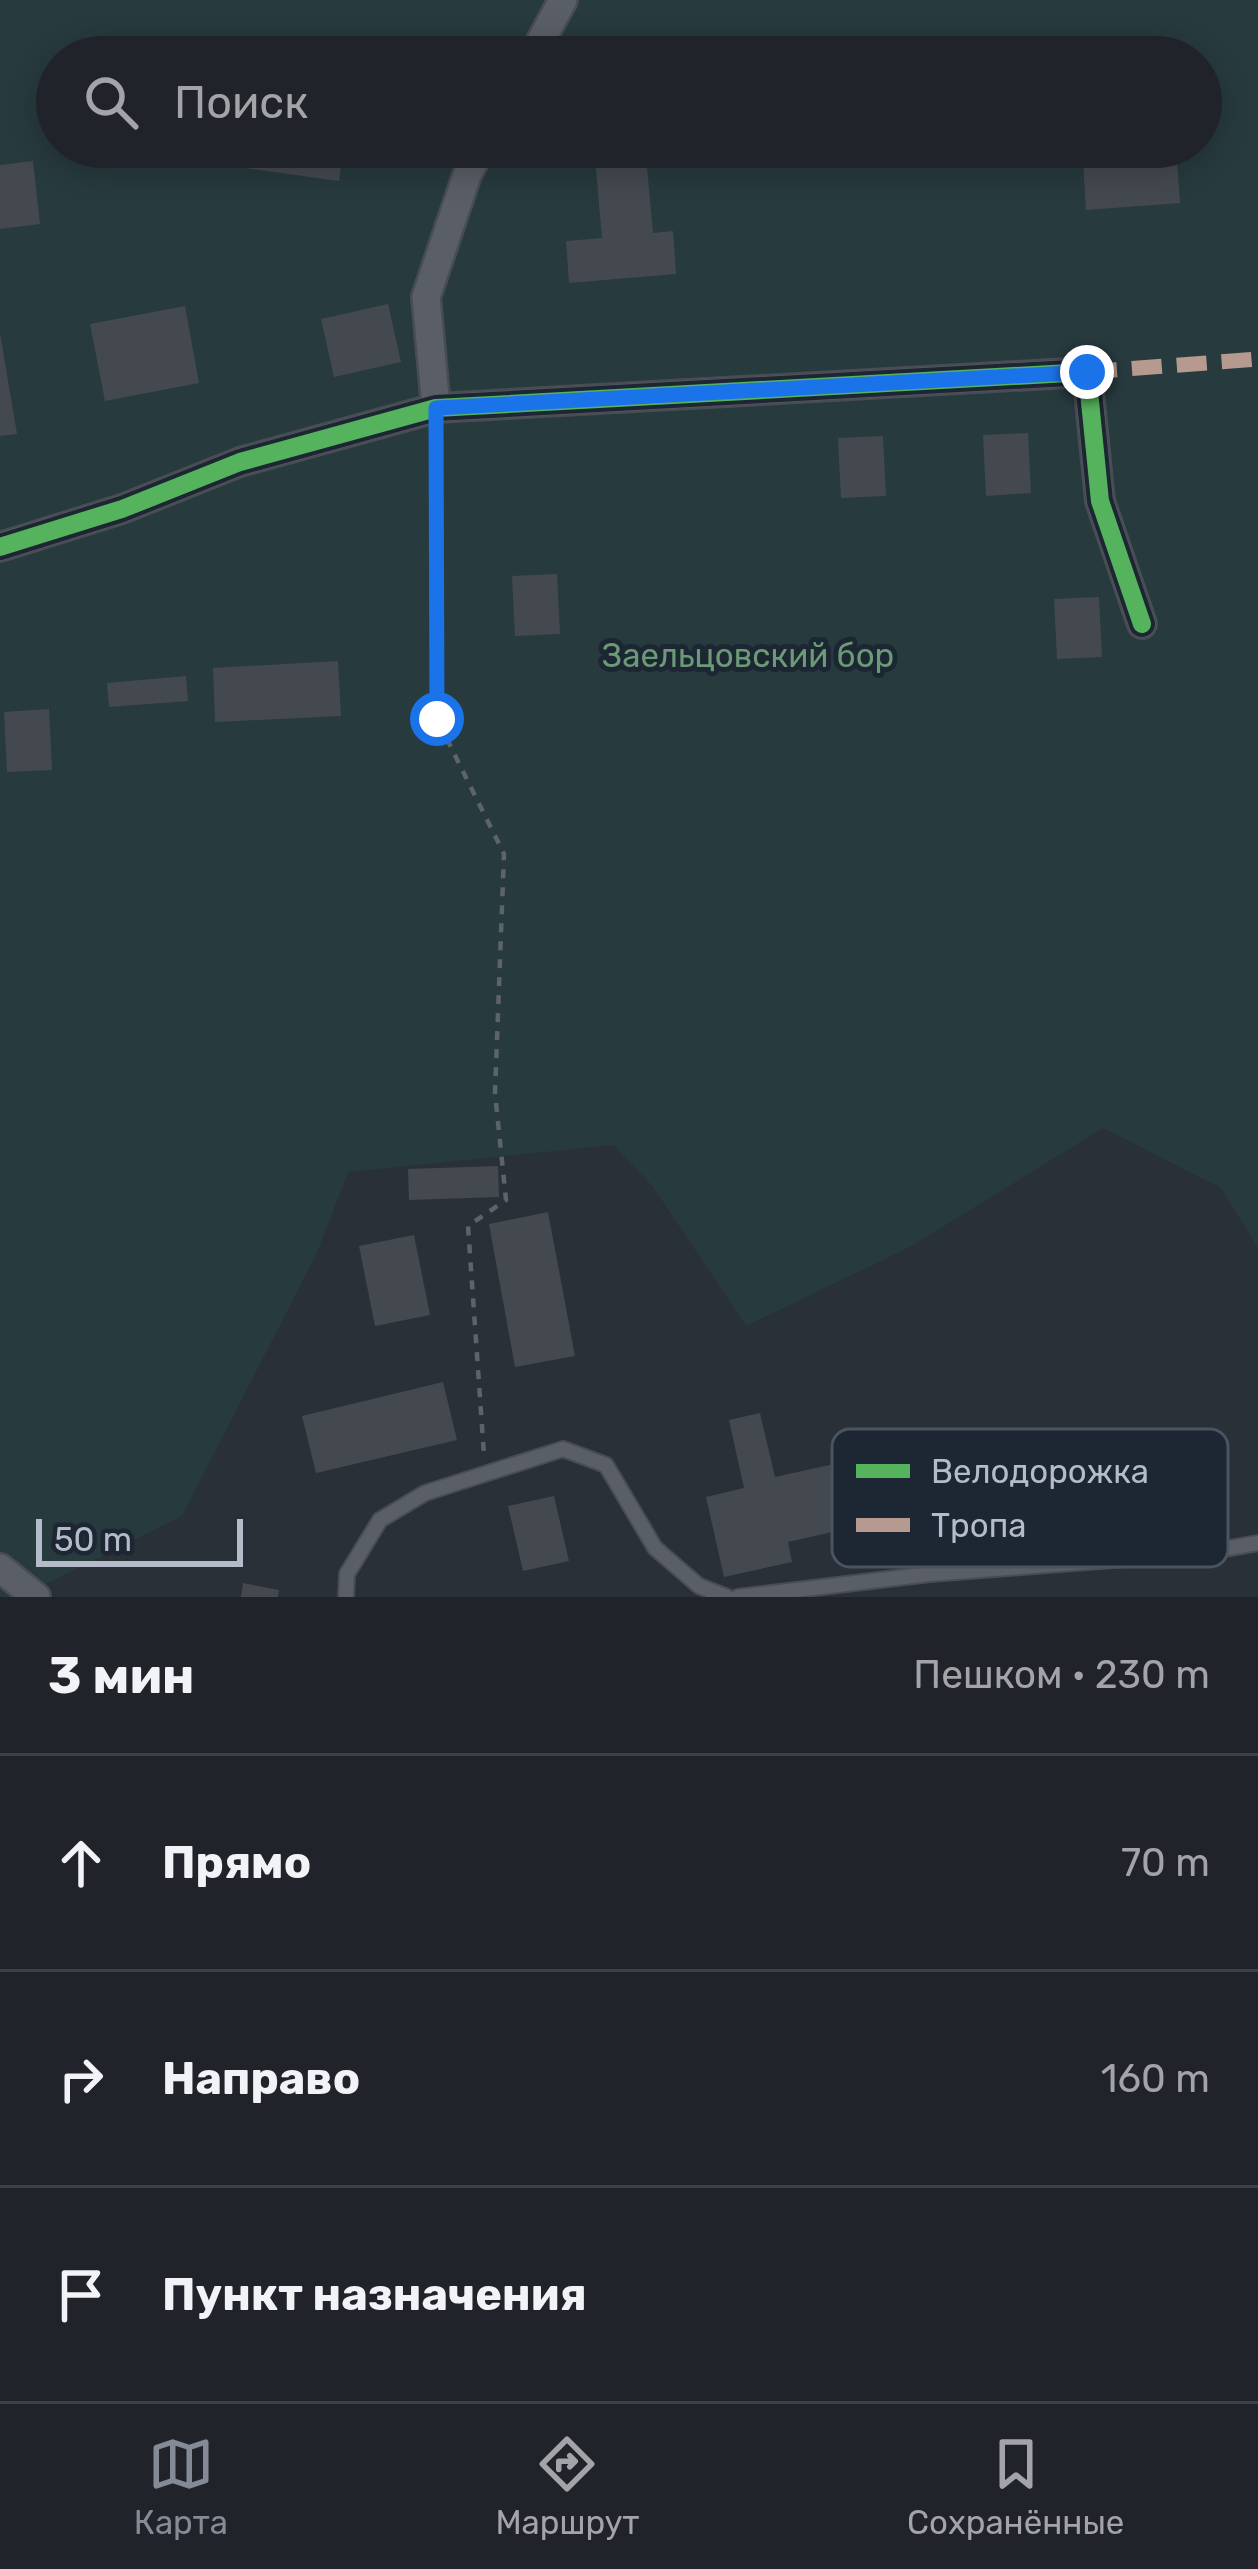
<!DOCTYPE html>
<html lang="ru">
<head>
<meta charset="utf-8">
<style>
	body { margin:0; font-family:Rubik,sans-serif; background:#282c32; color:#f1f3f6 }
	.scale { position:absolute; left:36px; bottom:30px; width:207px; box-sizing:border-box; padding-left:12px; border:6px solid #b4bcc9; border-top:0; font-size:33px; line-height:42px; white-space:nowrap; color:#b4bcc9; -webkit-text-stroke:9px #1d2633; paint-order:stroke }
	.stop { position:absolute; width:36px; height:36px; margin:-27px; border:9px solid #1a73e8; border-radius:50%; background:#fff }
	.stop.end { background:#1a73e8; border-color:#fff; box-shadow:0 3px 12px #0008 }
	.list { margin:0; padding:0; list-style:none }
	h2 { display:flex; justify-content:space-between; align-items:center; height:156px; margin:0; padding:0 48px; font-size:51px }
	h2 small { font-size:39px; font-weight:400; color:#a2a4a8 }
	.list li { display:grid; grid-template-columns:78px 1fr auto; gap:36px; align-items:center; box-sizing:border-box; height:216px; padding:0 48px; border-top:3px solid #3d4147 }
	.list b { display:block; font-size:45px; white-space:nowrap }
	.list em { font-size:39px; font-style:normal; color:#a2a4a8 }
	.icon { flex:none; width:66px; height:66px; fill:none; stroke:currentColor; stroke-width:2; stroke-linecap:round; stroke-linejoin:round }
	.map { position:relative; flex:none; width:1258px; height:1597px; overflow:hidden }
	.search { position:absolute; background:#20242a; box-shadow:0 6px 30px #0003; left:36px; right:36px; top:36px; height:132px; display:flex; align-items:center; gap:30px; box-sizing:border-box; padding:0 42px; border-radius:66px; color:#a2a4a8; font-size:45px }
	.sheet { height:804px; background:#20242a }
	nav { display:flex; justify-content:space-around; align-items:center; box-sizing:border-box; height:168px; border-top:3px solid #3d4147; background:#20242a; font-size:33px; color:#a2a4a8 }
	nav a { display:grid; justify-items:center; gap:6px }
	nav .on { color:#848b96 }
	.map>svg:first-child { display:block }
	.green { fill:#273a3e; fill-rule:evenodd }
	.building { fill:#444950 }
	.lines { fill:none; stroke-linecap:round; stroke-linejoin:round }
	.service-casing { stroke:#484c53; stroke-width:18 }
	.minor-casing { stroke:#484c53; stroke-width:32 }
	.path { stroke:#5d636a; stroke-width:4.5; stroke-dasharray:9 9; stroke-linecap:butt }
	.service { stroke:#5a5e66; stroke-width:14 }
	.minor { stroke:#5a5e66; stroke-width:27 }
	.quiet { stroke:#b69a8f; stroke-width:15; stroke-dasharray:30 15; stroke-linecap:butt }
	.cycleway-casing { stroke:#1d2633; stroke-width:26 }
	.cycleway { stroke:#56b35d; stroke-width:18 }
	.route { stroke:#1a73e8; stroke-width:15 }
	.labels { text-anchor:middle; stroke-width:10; stroke-linejoin:round; paint-order:stroke }
	.park-label { font-size:33px; fill:#6b9a76; stroke:#1d2633 }
	.key { fill:#1d2633; stroke:#4a5360; stroke-width:3 }
	.key-label { font-size:33px; fill:#b4bcc9 }
</style>
</head>
<body>
<div class="map">
<svg width="1258" height="1597" viewBox="0 0 1258 1597">
	<rect width="100%" height="100%" fill="#2a3038"/>
	<path class="green" d="M 0,0 L 1258,0 L 1258,1248 L 1221,1188 L 1103,1128 L 910,1247 L 746,1326 L 653,1187 L 614,1145 L 348,1172 L 317,1253 L 182,1516 L 20,1597 L 0,1597 ZM 57,57 L 1201,57 L 1201,147 L 57,147 Z"/>
	<path class="building" d="M 1168,42 L 1169,57 L 1075,57 L 1074,49 Z
		M 137,147 L 344,147 L 339,181 L 136,153 Z
		M 548,147 L 671,147 L 671,154 L 646,156 L 653,233 L 673,231 L 676,274 L 569,283 L 566,241 L 602,238 L 595,158 L 549,162 Z
		M 1082,147 L 1176,147 L 1180,203 L 1086,210 Z
		M 33,161 L 40,224 L 0,229 L 0,165 Z
		M 388,304 L 401,362 L 334,377 L 321,319 Z
		M 185,306 L 199,383 L 105,401 L 90,324 Z
		M 0,333 L 17,434 L 0,436 Z
		M 1028,433 L 1031,493 L 986,496 L 983,435 Z
		M 883,436 L 886,496 L 841,498 L 838,438 Z
		M 557,574 L 560,634 L 515,636 L 512,576 Z
		M 1099,597 L 1102,657 L 1057,659 L 1054,599 Z
		M 338,661 L 341,716 L 215,722 L 213,668 Z
		M 186,676 L 188,701 L 109,707 L 107,683 Z
		M 49,709 L 52,770 L 7,772 L 4,712 Z
		M 498,1166 L 499,1197 L 409,1200 L 408,1169 Z
		M 548,1212 L 575,1356 L 515,1367 L 489,1224 Z
		M 414,1235 L 430,1315 L 375,1326 L 359,1246 Z
		M 443,1382 L 457,1440 L 316,1473 L 302,1416 Z
		M 760,1413 L 775,1477 L 902,1449 L 917,1513 L 788,1542 L 792,1562 L 724,1577 L 706,1497 L 744,1488 L 729,1420 Z
		M 554,1496 L 569,1561 L 523,1571 L 508,1506 Z
		M 243,1583 L 279,1590 L 278,1597 L 241,1597 Z"/>
	<g class="lines">
		<g class="service-casing">
			<path id="service" d="M 346,1597 L 347,1574 L 380,1520 L 425,1493 L 563,1449 L 606,1465 L 655,1548 L 699,1586 L 727,1597
				M 738,1597 L 930,1574 L 1202,1553 L 1258,1543"/>
		</g>
		<g class="minor-casing">
			<path id="minor" d="M 532,57 L 563,0
				M 436,408 L 426,297 L 467,175 L 482,147
				M 0,547 L 122,509 L 240,462 L 436,408 L 1087,372 L 1100,501 L 1142,624
				M 0,1568 L 36,1597"/>
		</g>
		<path class="path" d="M 436,435 L 437,719 L 504,854 L 495,1093 L 506,1200 L 468,1226 L 484,1455"/>
		<use href="#service" class="service"/>
		<use href="#minor" class="minor"/>
		<path class="quiet" d="M 1087,372 L 1258,359"/>
		<g class="cycleway-casing">
			<path id="cycleway" d="M 0,547 L 122,509 L 240,462 L 436,408 L 1087,372 L 1100,501 L 1142,624"/>
		</g>
		<use href="#cycleway" class="cycleway"/>
	</g>
	<g class="lines">
		<path class="route" d="M 437,719 L 436,408 L 1087,372"/>
	</g>
	<g class="labels">
		<g class="park-label">
			<text x="748" y="667">Заельцовский бор</text>
		</g>
	</g>
	<rect x="832" y="1429" width="396" height="138" rx="18" class="key"/>
	<rect x="856" y="1464" width="54" height="14" fill="#56b35d"/>
	<rect x="856" y="1518" width="54" height="14" fill="#b69a8f"/>
	<g class="key-label">
		<text x="931" y="1483">Велодорожка</text>
		<text x="931" y="1537">Тропа</text>
	</g>
</svg>
<div class="scale">50 m</div>
<div class="stop" style="left:437px;top:719px"></div>
<div class="stop end" style="left:1087px;top:372px"></div>
<div class="search"><svg class="icon" aria-label="search" viewBox="0 0 24 24"><circle cx="10" cy="10" r="6"/><path d="M15 15l6 6"/></svg>Поиск</div>
</div>
<section class="sheet">
<h2>3 мин<small>Пешком · 230 m</small></h2>
<ul class="list">
<li><svg class="icon" aria-label="ahead" viewBox="0 0 24 24"><path d="M12 20V5M6 11l6-6 6 6"/></svg><div><b>Прямо</b></div><em>70 m</em></li>
<li><svg class="icon" aria-label="right" viewBox="0 0 24 24"><path d="M7 20v-9h11M14 6l5 5-5 5"/></svg><div><b>Направо</b></div><em>160 m</em></li>
<li><svg class="icon" aria-label="arrive" viewBox="0 0 24 24"><path d="M6 21V4h12l-3 4 3 4H6"/></svg><div><b>Пункт назначения</b></div></li>
</ul>
</section>
<nav>
<a class="on"><svg class="icon" aria-label="map" viewBox="0 0 24 24"><path d="M3 6l6-2 6 2 6-2v14l-6 2-6-2-6 2zM9 4v14M15 6v14"/></svg>Карта</a>
<a><svg class="icon" aria-label="directions" viewBox="0 0 24 24"><path d="M12 3l9 9-9 9-9-9zM9 14v-3h6M13 9l2 2-2 2"/></svg>Маршрут</a>
<a><svg class="icon" aria-label="saved" viewBox="0 0 24 24"><path d="M7 4h10v16l-5-4-5 4z"/></svg>Сохранённые</a>
</nav>
</body>
</html>
